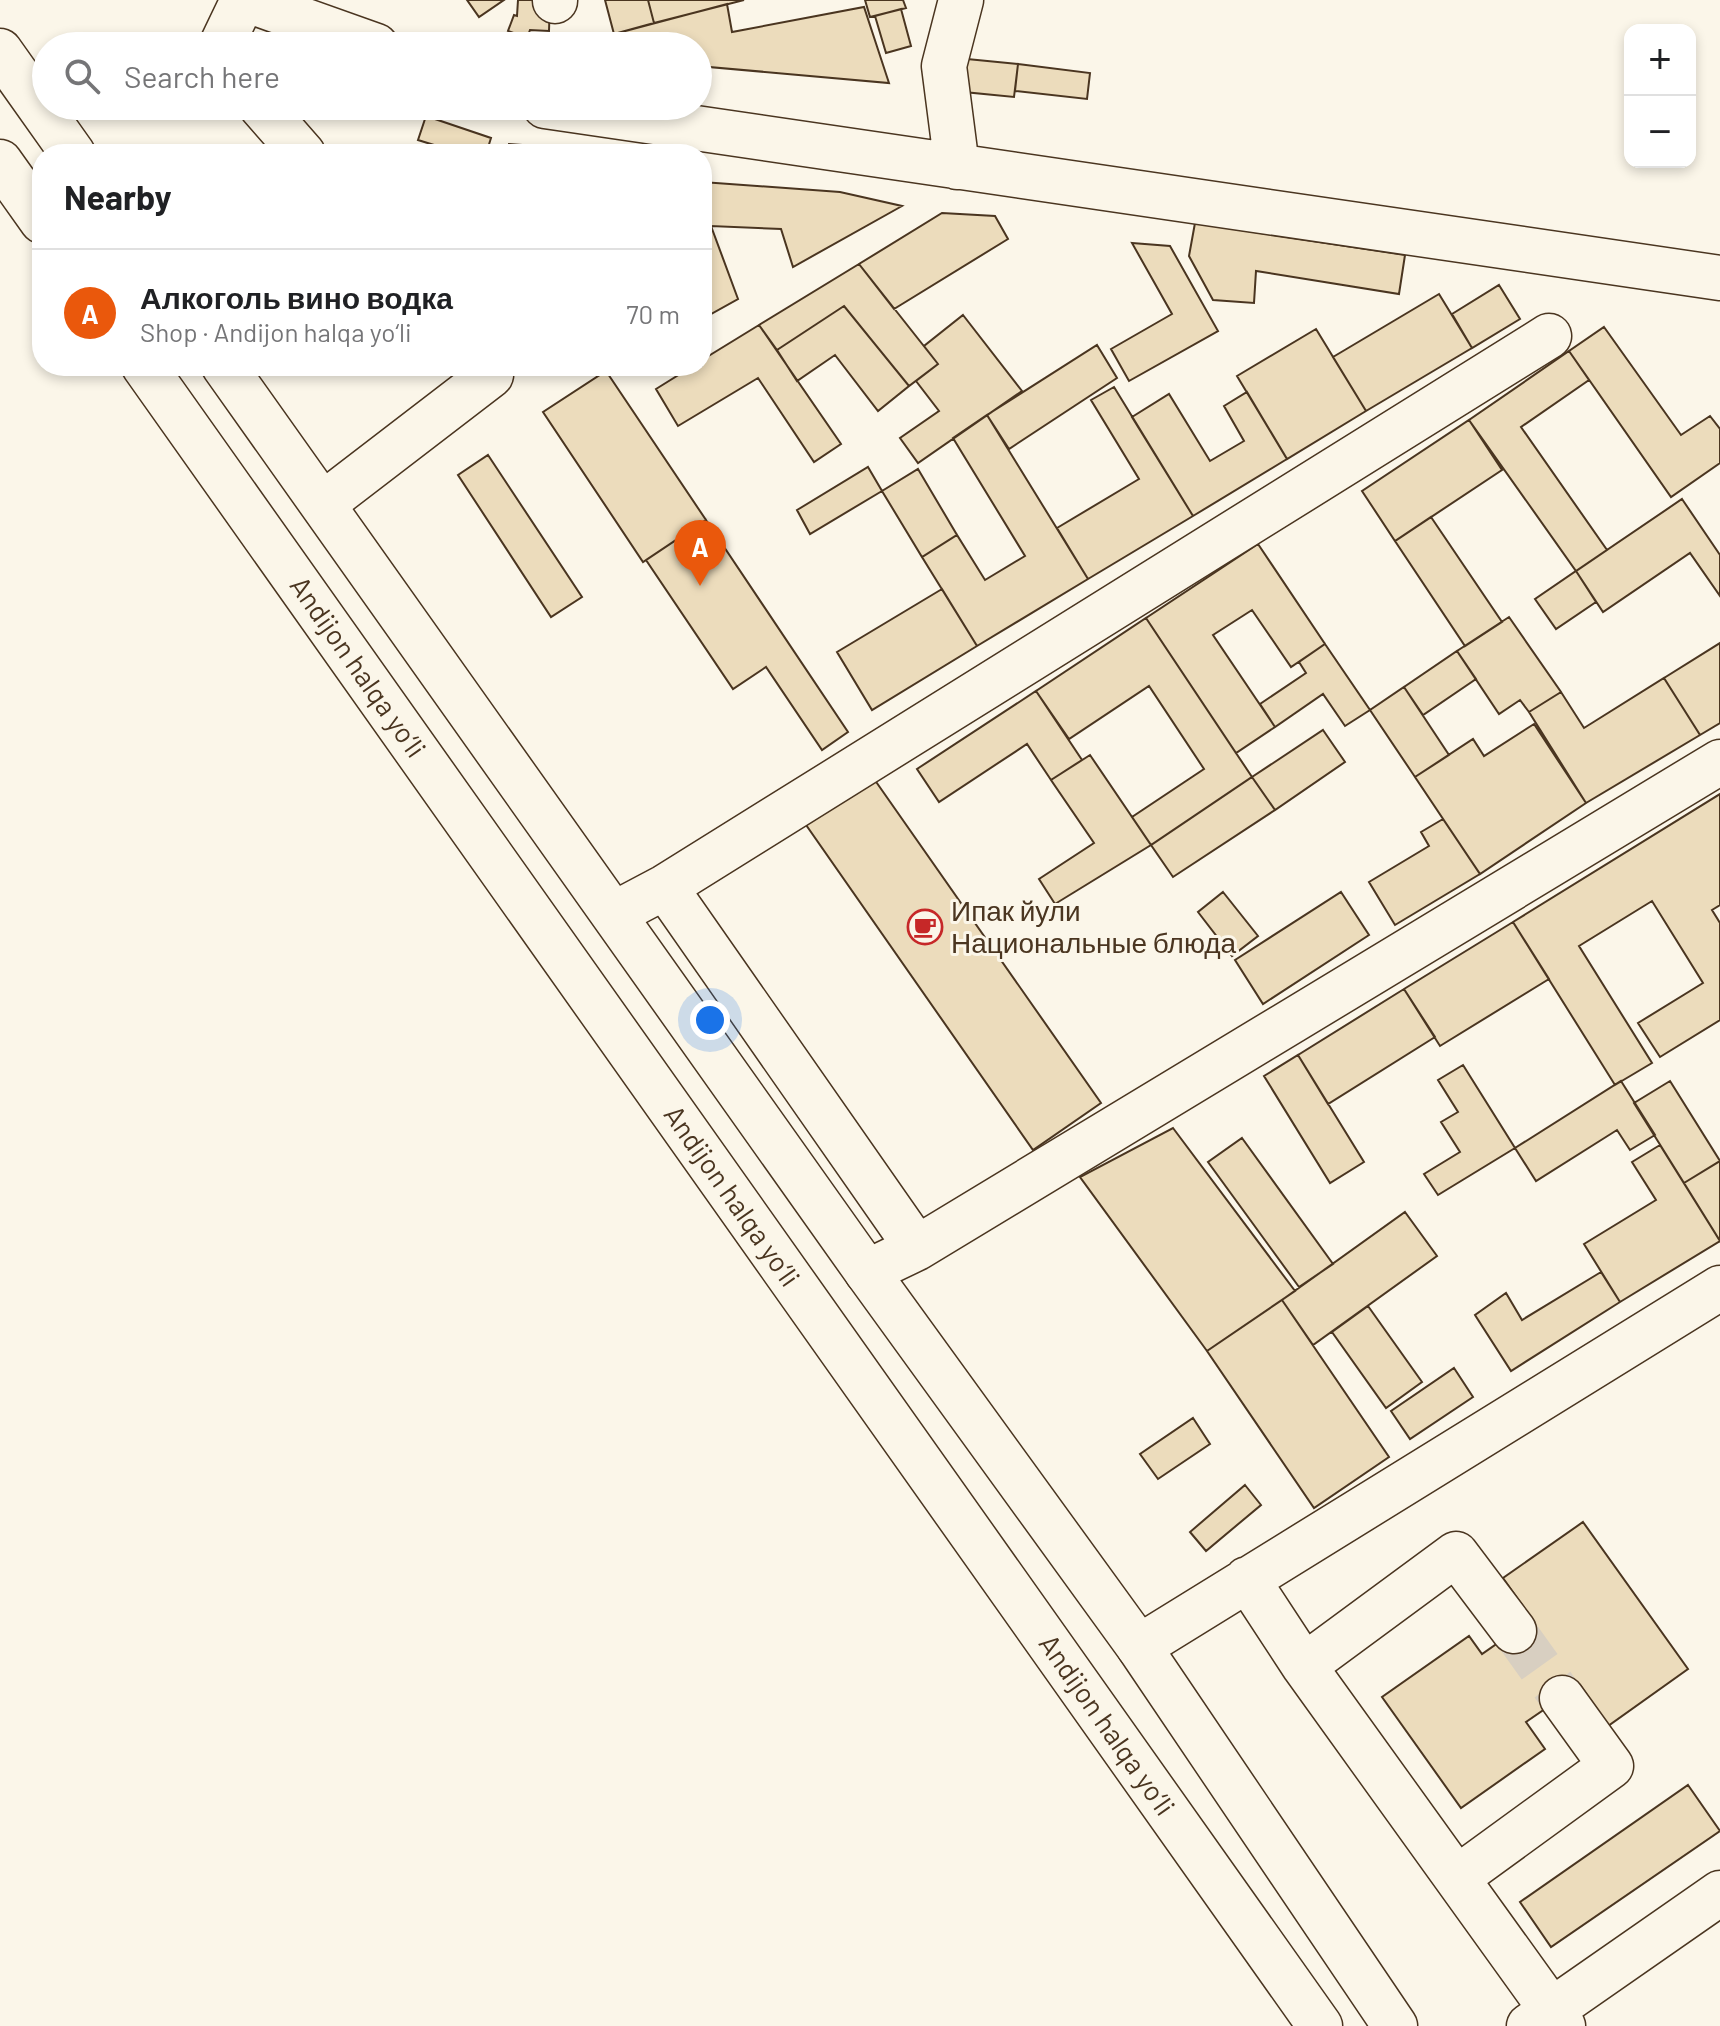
<!DOCTYPE html>
<html lang="en">
<head>
<meta charset="utf-8">
<style>
	body { margin:0; font-family:Barlow,sans-serif; background:#f2f2f2; color:#202124 }
	.controls { position:absolute; right:24px; top:24px; display:grid; overflow:hidden; border-radius:16px; box-shadow:0 4px 12px #0003 }
	.controls button { width:72px; height:72px; display:grid; place-items:center; padding:0; border:0; border-bottom:2px solid #e0e0e0; background:#fff; color:#202124; font:40px sans-serif }
	.you { position:absolute; left:710px; top:1020px; width:28px; height:28px; margin:-20px; border:6px solid #fff; border-radius:50%; background:#1a73e8; box-shadow:0 0 0 12px #1a73e833 }
	.badge { display:grid; place-items:center; width:52px; height:52px; border-radius:50%; background:#ea580c; color:#fff; font-size:26px; font-weight:700 }
	.pin { position:absolute; translate:-50% -66px; filter:drop-shadow(0 2px 4px #0008) }
	.pin::after { content:''; position:absolute; top:42px; width:28px; height:24px; background:inherit; clip-path:polygon(0 0,100% 0,50% 100%) }
	.list { margin:0; padding:0; list-style:none }
	h2 { display:flex; justify-content:space-between; align-items:center; height:104px; margin:0; padding:0 32px; font-size:34px }
	h2 small { font-size:26px; font-weight:400; color:#757577 }
	.list li { display:grid; grid-template-columns:52px 1fr auto; gap:24px; align-items:center; box-sizing:border-box; height:128px; padding:0 32px; border-top:2px solid #e0e0e0 }
	.list b { display:block; font-size:30px; white-space:nowrap }
	.list p { margin:0; font-size:26px; white-space:nowrap; color:#757577 }
	.list em { font-size:26px; font-style:normal; color:#757577 }
	.icon { flex:none; width:44px; height:44px; fill:none; stroke:currentColor; stroke-width:2; stroke-linecap:round; stroke-linejoin:round }
	.map { position:relative; flex:none; width:1720px; height:2026px; overflow:hidden }
	.search { position:absolute; background:#fff; box-shadow:0 4px 12px #0003; left:32px; top:32px; width:680px; height:88px; display:flex; align-items:center; gap:20px; box-sizing:border-box; padding:0 28px; border-radius:44px; color:#757577; font-size:30px }
	.panel { position:absolute; background:#fff; box-shadow:0 4px 12px #0003; left:32px; top:144px; width:680px; height:232px; border-radius:32px }
	.map>svg:first-child { display:block }
	.building { fill:#ecdcbc; stroke:#4a3520; stroke-width:2 }
	.lines { fill:none; stroke-linecap:round; stroke-linejoin:round }
	.minor-tunnel { stroke:#d8cfc1; stroke-width:44; stroke-dasharray:44 22; stroke-linecap:butt }
	.minor-casing { stroke:#4a3520; stroke-width:47 }
	.highway-casing { stroke:#4a3520; stroke-width:47 }
	.minor { stroke:#fbf6e9; stroke-width:44 }
	.highway { stroke:#fbf6e9; stroke-width:44 }
	.labels { text-anchor:middle; stroke-width:6; stroke-linejoin:round; paint-order:stroke }
	.street-label { font-size:28px; fill:#4a3520; stroke:#fbf6e9 }
	.poi-label { font-size:28px; fill:#4a3520; stroke:#fbf6e9; text-anchor:start }
</style>
</head>
<body>
<div class="map">
<svg width="1720" height="2026" viewBox="0 0 1720 2026">
	<rect width="100%" height="100%" fill="#fbf6e9"/>
	<path class="building" d="M 467,0 L 504,0 L 479,17 Z
		M 518,0 L 550,0 L 549,31 L 530,30 L 527,38 L 508,31 L 514,15 L 517,16 Z
		M 605,0 L 648,0 L 654,23 L 614,34 Z
		M 648,0 L 744,0 L 654,23 Z
		M 865,0 L 903,0 L 906,8 L 870,17 Z
		M 727,4 L 732,32 L 864,7 L 889,83 L 698,66 L 698,46 L 616,46 L 614,34 Z
		M 901,9 L 911,46 L 886,53 L 875,16 Z
		M 967,59 L 1018,64 L 1014,97 L 964,92 Z
		M 1018,64 L 1090,73 L 1087,99 L 1015,91 Z
		M 426,116 L 491,138 L 486,154 L 463,154 L 418,140 Z
		M 509,144 L 615,152 L 615,154 L 508,154 Z
		M 702,182 L 840,192 L 902,206 L 793,267 L 781,229 L 711,226 L 738,299 L 702,319 Z
		M 942,213 L 995,216 L 1008,239 L 894,309 L 859,264 Z
		M 1195,223 L 1405,255 L 1399,294 L 1256,271 L 1254,303 L 1213,300 L 1189,256 Z
		M 1132,243 L 1170,246 L 1218,331 L 1129,381 L 1111,349 L 1172,314 Z
		M 859,264 L 938,364 L 909,386 L 844,306 L 777,350 L 759,325 Z
		M 1499,285 L 1520,319 L 1472,348 L 1452,314 Z
		M 1439,294 L 1472,348 L 1366,411 L 1333,357 Z
		M 844,306 L 909,386 L 878,411 L 835,355 L 797,381 L 777,350 Z
		M 963,315 L 1022,391 L 918,463 L 900,438 L 939,411 L 916,381 L 938,364 L 924,346 Z
		M 759,325 L 841,444 L 814,462 L 758,378 L 678,426 L 656,389 L 693,366 L 702,366 L 702,360 Z
		M 1604,327 L 1681,435 L 1710,416 L 1720,429 L 1720,463 L 1671,497 L 1569,351 Z
		M 1316,329 L 1366,411 L 1287,459 L 1237,376 Z
		M 1097,345 L 1117,378 L 1009,449 L 987,415 Z
		M 1569,351 L 1589,380 L 1521,427 L 1607,550 L 1576,571 L 1469,420 Z
		M 606,371 L 706,520 L 643,562 L 543,412 Z
		M 1114,387 L 1193,516 L 1088,579 L 1057,528 L 1139,479 L 1091,400 Z
		M 1247,392 L 1287,459 L 1193,516 L 1132,417 L 1169,394 L 1210,461 L 1244,441 L 1224,406 Z
		M 987,415 L 1088,579 L 977,646 L 922,557 L 957,535 L 985,580 L 1025,556 L 953,438 Z
		M 1469,420 L 1502,470 L 1395,541 L 1362,491 Z
		M 488,455 L 582,597 L 551,617 L 458,475 Z
		M 868,467 L 882,491 L 810,534 L 797,510 Z
		M 918,469 L 957,535 L 922,557 L 882,491 Z
		M 1682,499 L 1720,555 L 1720,596 L 1690,553 L 1603,612 L 1576,571 Z
		M 1431,517 L 1502,622 L 1465,646 L 1395,541 Z
		M 706,520 L 848,732 L 822,750 L 766,667 L 733,689 L 646,560 Z
		M 1258,544 L 1325,644 L 1291,667 L 1252,610 L 1213,635 L 1275,727 L 1236,753 L 1146,618 Z
		M 1576,571 L 1596,602 L 1556,629 L 1535,599 Z
		M 942,589 L 977,646 L 872,710 L 837,652 Z
		M 1509,617 L 1561,692 L 1529,712 L 1520,700 L 1499,714 L 1457,651 Z
		M 1146,618 L 1252,777 L 1151,845 L 1132,817 L 1204,769 L 1149,686 L 1069,739 L 1036,691 Z
		M 1720,643 L 1720,723 L 1700,735 L 1664,678 Z
		M 1325,644 L 1370,710 L 1345,726 L 1323,694 L 1275,727 L 1260,704 L 1306,673 L 1299,662 Z
		M 1457,651 L 1476,679 L 1423,715 L 1404,687 Z
		M 1664,678 L 1700,735 L 1586,803 L 1529,712 L 1561,692 L 1584,728 Z
		M 1404,687 L 1449,755 L 1415,777 L 1370,710 Z
		M 1036,691 L 1082,760 L 1051,780 L 1027,744 L 939,802 L 917,769 Z
		M 1534,724 L 1586,803 L 1480,874 L 1415,777 L 1473,739 L 1484,756 Z
		M 1323,730 L 1345,762 L 1275,810 L 1252,777 Z
		M 1090,755 L 1151,845 L 1055,904 L 1039,879 L 1094,843 L 1051,780 Z
		M 872,776 L 1101,1103 L 1033,1150 L 804,822 Z
		M 1252,777 L 1275,810 L 1173,877 L 1151,845 Z
		M 1720,794 L 1720,905 L 1712,910 L 1720,923 L 1720,1020 L 1660,1057 L 1638,1023 L 1703,983 L 1652,901 L 1579,946 L 1652,1063 L 1615,1085 L 1513,922 Z
		M 1443,819 L 1480,874 L 1395,925 L 1369,882 L 1429,846 L 1421,832 Z
		M 1223,892 L 1258,936 L 1232,956 L 1198,912 Z
		M 1341,892 L 1369,935 L 1263,1004 L 1235,960 Z
		M 1513,922 L 1549,979 L 1440,1046 L 1404,989 Z
		M 1404,989 L 1435,1037 L 1328,1104 L 1298,1055 Z
		M 1298,1055 L 1364,1162 L 1330,1183 L 1264,1076 Z
		M 1463,1065 L 1515,1148 L 1438,1195 L 1424,1174 L 1460,1152 L 1441,1122 L 1458,1112 L 1438,1080 Z
		M 1621,1081 L 1655,1135 L 1630,1150 L 1617,1130 L 1536,1181 L 1515,1148 Z
		M 1670,1081 L 1720,1161 L 1684,1183 L 1634,1103 Z
		M 1173,1128 L 1295,1291 L 1207,1351 L 1080,1177 Z
		M 1242,1138 L 1333,1264 L 1299,1287 L 1208,1162 Z
		M 1660,1145 L 1720,1241 L 1620,1302 L 1584,1244 L 1656,1200 L 1632,1162 Z
		M 1720,1161 L 1720,1241 L 1684,1183 Z
		M 1405,1212 L 1437,1256 L 1313,1345 L 1282,1300 Z
		M 1601,1272 L 1620,1302 L 1511,1371 L 1475,1315 L 1506,1293 L 1522,1320 Z
		M 1282,1300 L 1389,1457 L 1314,1508 L 1207,1351 Z
		M 1368,1306 L 1422,1382 L 1386,1408 L 1332,1332 Z
		M 1454,1368 L 1473,1397 L 1410,1439 L 1391,1411 Z
		M 1193,1418 L 1210,1444 L 1158,1479 L 1140,1454 Z
		M 1245,1485 L 1261,1505 L 1206,1551 L 1190,1532 Z
		M 1583,1522 L 1688,1669 L 1608,1726 L 1580,1685 L 1526,1722 L 1545,1749 L 1461,1808 L 1382,1697 L 1469,1636 L 1482,1654 L 1532,1619 L 1503,1578 Z
		M 1688,1785 L 1720,1831 L 1551,1947 L 1520,1902 Z"/>
	<g class="lines">
		<path class="minor-tunnel" d="M 1514,1631 L 1562,1698"/>
		<g class="minor-casing">
			<path id="minor" d="M 247,0 L 376,46
				M 555,0 L 555,1
				M 221,46 L 243,0
				M 261,106 L 303,154
				M 545,106 L 1720,278
				M 957,167 L 944,66 L 961,0
				M 323,504 L 491,375 L 483,366
				M 665,887 L 917,1248
				M 614,914 L 665,887 L 1549,336
				M 867,1272 L 917,1248 L 1720,762
				M 1247,1579 L 1304,1666 L 1563,2026
				M 1139,1647 L 1720,1288
				M 1304,1666 L 1456,1554 L 1514,1631
				M 1457,1878 L 1611,1766 L 1562,1698
				M 1529,2026 L 1720,1893"/>
		</g>
		<g class="highway-casing">
			<path id="highway" d="M 0,51 L 73,154
				M 0,162 L 42,221
				M 144,366 L 1320,2026
				M 224,366 L 867,1272 L 1139,1647 L 1395,2026"/>
		</g>
		<use href="#minor" class="minor"/>
		<use href="#highway" class="highway"/>
	</g>
	<defs>
		<g id="cafe-ring" transform="scale(1.8)"><circle r="9.5" fill="#fbf6e9" stroke="#c62828" stroke-width="1.5"/><path d="M-5.5-4.5H6V0H3Q3 3.5 0 3.5H-2.5Q-5.5 3.5-5.5 0ZM3-3.2v2h1.7v-2ZM-6 4.5H4V6H-6Z" fill="#c62828"/></g>
	</defs>
	<g fill-rule="evenodd">
		<use href="#cafe-ring" x="925" y="927"/>
	</g>
	<g class="labels">
		<g class="street-label">
			<text transform="translate(358 667) rotate(55)" y="10">Andijon halqa yo‘li</text>
			<text transform="translate(732 1196) rotate(55)" y="10">Andijon halqa yo‘li</text>
			<text transform="translate(1107 1725) rotate(55)" y="10">Andijon halqa yo‘li</text>
		</g>
		<g class="poi-label">
			<text x="951" y="921">Ипак йули<tspan x="951" dy="32">Национальные блюда</tspan></text>
		</g>
	</g>
</svg>
<div class="controls">
<button>+</button>
<button>−</button>
</div>
<div class="you"></div>
<div class="pin badge" style="left:700px;top:586px">A</div>
<div class="search"><svg class="icon" aria-label="search" viewBox="0 0 24 24"><circle cx="10" cy="10" r="6"/><path d="M15 15l6 6"/></svg>Search here</div>
<section class="panel">
<h2>Nearby<small></small></h2>
<ul class="list">
<li><span class="badge">A</span><div><b>Алкоголь вино водка</b><p>Shop · Andijon halqa yo‘li</p></div><em>70 m</em></li>
</ul>
</section>
</div>
</body>
</html>
